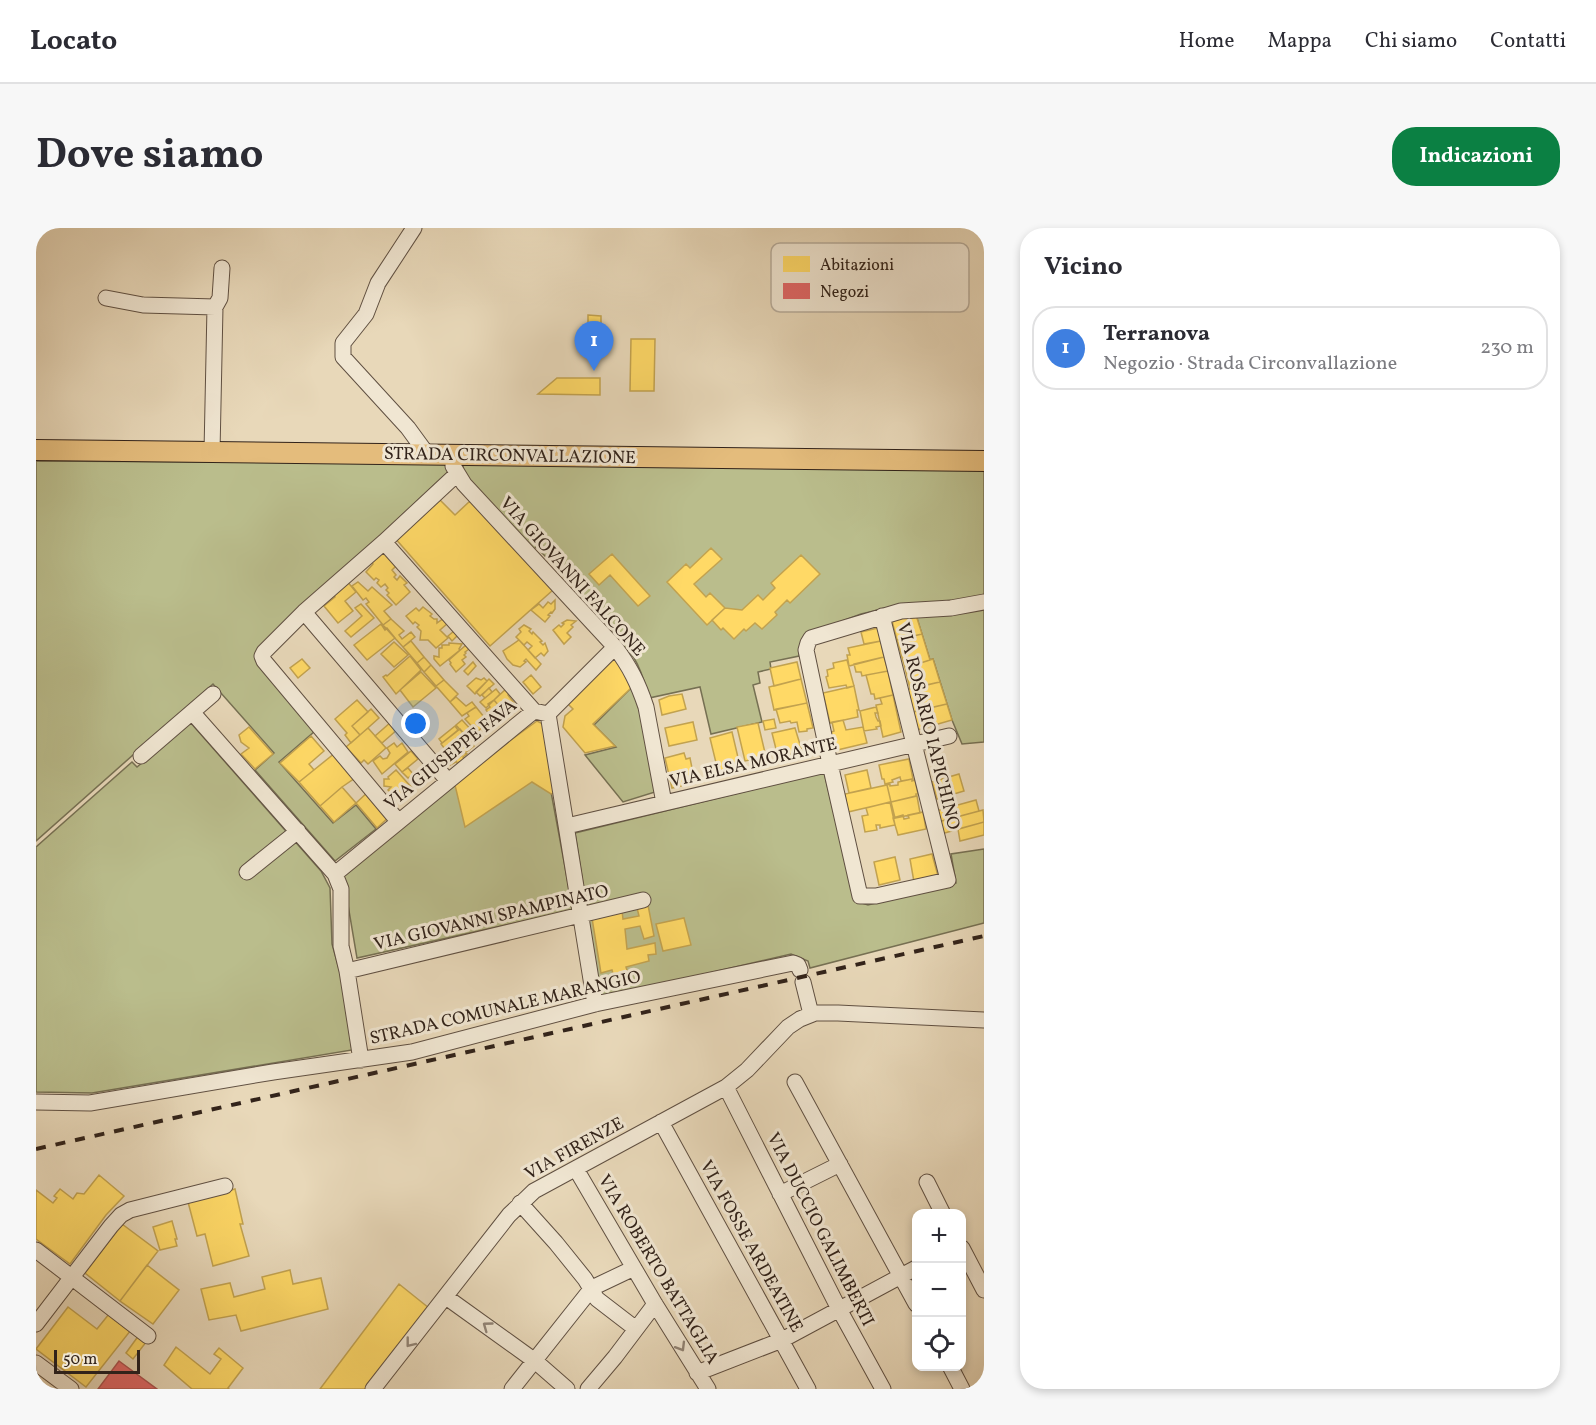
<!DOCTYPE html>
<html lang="it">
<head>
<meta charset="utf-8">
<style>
	body { margin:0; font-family:Vollkorn,serif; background:#f7f7f7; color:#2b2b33 }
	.controls { position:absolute; right:18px; bottom:18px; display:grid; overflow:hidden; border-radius:12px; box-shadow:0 3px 9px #0003 }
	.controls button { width:54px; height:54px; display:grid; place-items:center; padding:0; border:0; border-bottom:2px solid #e1e1e2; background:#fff; color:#2b2b33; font:30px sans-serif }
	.scale { position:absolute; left:18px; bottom:15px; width:86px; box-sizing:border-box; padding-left:6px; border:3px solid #32231a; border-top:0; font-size:16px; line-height:21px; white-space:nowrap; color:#32231a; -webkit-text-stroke:4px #f0e6d2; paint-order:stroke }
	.you { position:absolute; left:380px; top:496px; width:21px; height:21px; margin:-15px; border:4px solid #fff; border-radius:50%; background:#1a73e8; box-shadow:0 0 0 9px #1a73e833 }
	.badge { display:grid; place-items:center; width:39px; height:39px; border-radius:50%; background:#0b8043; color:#fff; font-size:20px; font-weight:700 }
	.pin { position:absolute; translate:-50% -50px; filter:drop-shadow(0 2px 3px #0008) }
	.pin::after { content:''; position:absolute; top:32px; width:21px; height:18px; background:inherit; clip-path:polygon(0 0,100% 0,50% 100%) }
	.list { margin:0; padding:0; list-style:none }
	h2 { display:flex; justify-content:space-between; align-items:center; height:78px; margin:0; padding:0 24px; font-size:26px }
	h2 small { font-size:20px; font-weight:400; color:#7c7c81 }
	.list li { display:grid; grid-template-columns:39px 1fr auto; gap:18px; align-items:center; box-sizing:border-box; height:84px; margin:0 12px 12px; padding:0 12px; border:2px solid #e1e1e2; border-radius:24px }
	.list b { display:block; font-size:22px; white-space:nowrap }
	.list p { margin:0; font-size:20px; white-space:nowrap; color:#7c7c81 }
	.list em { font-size:20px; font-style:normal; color:#7c7c81 }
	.icon { flex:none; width:33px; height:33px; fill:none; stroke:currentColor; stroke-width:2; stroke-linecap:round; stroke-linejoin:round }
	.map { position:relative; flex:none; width:948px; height:1161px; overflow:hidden; border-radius:24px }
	header { display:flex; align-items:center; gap:36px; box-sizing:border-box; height:84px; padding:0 30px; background:#fff; border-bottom:2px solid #e1e1e2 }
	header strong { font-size:28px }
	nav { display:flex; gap:33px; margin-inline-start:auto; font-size:21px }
	.intro { display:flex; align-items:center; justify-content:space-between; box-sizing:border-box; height:144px; padding:0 36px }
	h1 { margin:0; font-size:42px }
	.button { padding:15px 27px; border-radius:24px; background:#0b8043; color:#fff; font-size:21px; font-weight:700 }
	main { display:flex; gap:36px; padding:0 36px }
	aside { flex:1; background:#fff; border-radius:24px; box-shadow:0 3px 9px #0003 }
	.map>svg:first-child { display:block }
	.green { fill:#babd8c; stroke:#767053; stroke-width:1.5 }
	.homes { fill:#ffd966; stroke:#c2a24f; stroke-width:1.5 }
	.shops { fill:#e06666; stroke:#ac524f; stroke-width:1.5 }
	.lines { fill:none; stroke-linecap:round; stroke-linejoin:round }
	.minor-casing { stroke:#605042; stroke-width:17 }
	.major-casing { stroke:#32231a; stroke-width:22 }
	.minor { stroke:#f0e6d2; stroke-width:15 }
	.major { stroke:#e4bc7c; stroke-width:20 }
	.rail { stroke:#32231a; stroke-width:4; stroke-dasharray:10 10; stroke-linecap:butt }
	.oneway { stroke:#918476 }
	.labels { text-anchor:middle; stroke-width:6; stroke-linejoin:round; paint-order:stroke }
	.street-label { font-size:18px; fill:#32231a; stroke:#f0e6d2 }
	.key { fill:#f0e6d2; stroke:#b7ac9b; stroke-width:1.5 }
	.key-label { font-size:16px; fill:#32231a }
</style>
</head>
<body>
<header>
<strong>Locato</strong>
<nav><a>Home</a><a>Mappa</a><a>Chi siamo</a><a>Contatti</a></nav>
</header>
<div class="intro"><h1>Dove siamo</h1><a class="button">Indicazioni</a></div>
<main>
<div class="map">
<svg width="948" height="1161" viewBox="0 0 948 1161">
	<rect width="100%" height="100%" fill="#e8d8b9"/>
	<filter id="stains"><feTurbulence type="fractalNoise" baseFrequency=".00333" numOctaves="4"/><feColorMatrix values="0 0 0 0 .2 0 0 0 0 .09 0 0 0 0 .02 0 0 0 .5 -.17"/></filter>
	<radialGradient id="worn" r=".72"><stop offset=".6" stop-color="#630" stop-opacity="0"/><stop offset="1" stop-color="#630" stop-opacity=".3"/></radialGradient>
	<path class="green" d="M 407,231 L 412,244 L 226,419 L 279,503 L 243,534 L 297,595 L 320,577 L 340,601 L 299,633 L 219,542 L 238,525 L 177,456 L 0,613 L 0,233 L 180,234 Z
		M 429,234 L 948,241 L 948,367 L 901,376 L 860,378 L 825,386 L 793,398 L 766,411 L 763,428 L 734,434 L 735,441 L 722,444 L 724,455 L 717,457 L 726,494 L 675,506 L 664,459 L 613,470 C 609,456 606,443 598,430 C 590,419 578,414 576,401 L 527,346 L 500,319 L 496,323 L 428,247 L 427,237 Z
		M 948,380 L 948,514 L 926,516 L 916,492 L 897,431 L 894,432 L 880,387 Z
		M 595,460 L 599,462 L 616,542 L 619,564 L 587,574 L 549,527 L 580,519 L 558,497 Z
		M 154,494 L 285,643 L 294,660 L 296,716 L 305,748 L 316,822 L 56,865 L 0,864 L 0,619 L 96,534 L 101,539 Z
		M 502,494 L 537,682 L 321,730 L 307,647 L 323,630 Z
		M 788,544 L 819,673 L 832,677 L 920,655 L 915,626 L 948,621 L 948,695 L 774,740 L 772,733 L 755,726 L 565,770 L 539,605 Z"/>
	<path class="homes" d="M 552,87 L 565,88 L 565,116 L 555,116 L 555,103 L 552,103 Z
		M 595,111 L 619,111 L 618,163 L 594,163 Z
		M 521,150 L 564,150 L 564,167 L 502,166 Z
		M 403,271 L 419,287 L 434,273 L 517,362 L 454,418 L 358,309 Z
		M 346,319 L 362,336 L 356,342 L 360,347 L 358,349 L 361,352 L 364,348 L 371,355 L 368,357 L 374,364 L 360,377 L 351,367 L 353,365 L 350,362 L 352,360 L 349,356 L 345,359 L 341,355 L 343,352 L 340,350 L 338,352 L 330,344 L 337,336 L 333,331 Z
		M 675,320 L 686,331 L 658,356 L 670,369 L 674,365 L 689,380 L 671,397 L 631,354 L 650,336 L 654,340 Z
		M 576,326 L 614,368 L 602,378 L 574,347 L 563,357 L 553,346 Z
		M 765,327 L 784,346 L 754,375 L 751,372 L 739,384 L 741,387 L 726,401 L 719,395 L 710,403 L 708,401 L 698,411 L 687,400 L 685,402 L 676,392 L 689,380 L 706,382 L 722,367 L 727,372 L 739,360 L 735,355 Z
		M 310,352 L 320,364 L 309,373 L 317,383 L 302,395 L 288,378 L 299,369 L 295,364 Z
		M 322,354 L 332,363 L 336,359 L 356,377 L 348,383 L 355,391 L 347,397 L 330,376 L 333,374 L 330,370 L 327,372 L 316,358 Z
		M 519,372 L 519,381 L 516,385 L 515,384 L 512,387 L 514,388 L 509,394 L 495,382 L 503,376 L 507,380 L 512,374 L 515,376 Z
		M 325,376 L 338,390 L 315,409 L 309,403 L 326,388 L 319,380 Z
		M 387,379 L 396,386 L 394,388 L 398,391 L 401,391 L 401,395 L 408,390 L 412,395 L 404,402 L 412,410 L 400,420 L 392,412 L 384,412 L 385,403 L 381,399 L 383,397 L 379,394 L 377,396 L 370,388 L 380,380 L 383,383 Z
		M 880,387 L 886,406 L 861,412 L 856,393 Z
		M 355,391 L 368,403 L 363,407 L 366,411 L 375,404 L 379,409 L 367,419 L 347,397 Z
		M 531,392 L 540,393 L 535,397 L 537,399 L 531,405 L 535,409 L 528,416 L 517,402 L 523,397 L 525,399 L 528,396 L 526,395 Z
		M 345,396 L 349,402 L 351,400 L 359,410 L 331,432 L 318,417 Z
		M 488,397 L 495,401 L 493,403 L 496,406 L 497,404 L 506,413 L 504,414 L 507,417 L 509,415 L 512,423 L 508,428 L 505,425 L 499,430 L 492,422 L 496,418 L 491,414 L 488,417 L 480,409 L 485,404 L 483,401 Z
		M 842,400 L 845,413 L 828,416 L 825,404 Z
		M 418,403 L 422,407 L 416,413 L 412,408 Z
		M 886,406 L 894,432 L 869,440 L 861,412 Z
		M 483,412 L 505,436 L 500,442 L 490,431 L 488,433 L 490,434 L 484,439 L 477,437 L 471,431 L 467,423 Z
		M 375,413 L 388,429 L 381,435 L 367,419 Z
		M 845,413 L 848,429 L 813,438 L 811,427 L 814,427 L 812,420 Z
		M 358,414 L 372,427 L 358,439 L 345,426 Z
		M 413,415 L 426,416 L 423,421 L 424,422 L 404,438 L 398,431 L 398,428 L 403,429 L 403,420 L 406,420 L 406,417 L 413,417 Z
		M 430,417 L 433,421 L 429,424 L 430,425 L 428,427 L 430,429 L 426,432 L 429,436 L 420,444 L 414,436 L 415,435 L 413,432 Z
		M 374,428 L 385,442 L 360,466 L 347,449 L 350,447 L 351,448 Z
		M 388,429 L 395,437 L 388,444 L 381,435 Z
		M 848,429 L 852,443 L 826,448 L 825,444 L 820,444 L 818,436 Z
		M 266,431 L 274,440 L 262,450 L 254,440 Z
		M 578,431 L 592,443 L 595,460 L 557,496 L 579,518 L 549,525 L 527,499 L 529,488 L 537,481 L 531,475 Z
		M 897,431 L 904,454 L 874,461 L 869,440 Z
		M 811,432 L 818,458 L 811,460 L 810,457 L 793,460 L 790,449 L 792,448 L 791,442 L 798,440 L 797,435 Z
		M 437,434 L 440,438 L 432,447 L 428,443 Z
		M 761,434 L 765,451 L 738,458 L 734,440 Z
		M 395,437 L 408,452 L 400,458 L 388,444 Z
		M 852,443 L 857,467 L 839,471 L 838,466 L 835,466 L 830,447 Z
		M 385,444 L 400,460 L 377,479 L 364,462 Z
		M 495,447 L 505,459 L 497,466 L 487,454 Z
		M 440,450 L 445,452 L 448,450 L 451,453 L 439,466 L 431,458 Z
		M 453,451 L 458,456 L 444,468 L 440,464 Z
		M 765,451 L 771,475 L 738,482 L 733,459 Z
		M 408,452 L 422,466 L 414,474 L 400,458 Z
		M 904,454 L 911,476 L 877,484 L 872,461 Z
		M 818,458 L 823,482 L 821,482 L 822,489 L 794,495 L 787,465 Z
		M 453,460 L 456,464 L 449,470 L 446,467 Z
		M 460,461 L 464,466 L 450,480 L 444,474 Z
		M 470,461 L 474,464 L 472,467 L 478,475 L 469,485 L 458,472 Z
		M 646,466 L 650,481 L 626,487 L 623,472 L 633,468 Z
		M 857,467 L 865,504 L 847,509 L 840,477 L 846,476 L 844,470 Z
		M 420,469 L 430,478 L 436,474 L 440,479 L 426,488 L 414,474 Z
		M 321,472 L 332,484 L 316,498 L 324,507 L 315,515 L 309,507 L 311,505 L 299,491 Z
		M 458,472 L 469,485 L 458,492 L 450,482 L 454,479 L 452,476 Z
		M 771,475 L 777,500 L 771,501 L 771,503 L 763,504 L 761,494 L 755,495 L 754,493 L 744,495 L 740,481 Z
		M 911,476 L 916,492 L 881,502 L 876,484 Z
		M 440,479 L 452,494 L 441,504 L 429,491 L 433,488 L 431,485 Z
		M 840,479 L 842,485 L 839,485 L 840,489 L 842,493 L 844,493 L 845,498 L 840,499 L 841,501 L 828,503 L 824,483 Z
		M 335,481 L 343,490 L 324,507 L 316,498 Z
		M 738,491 L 740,500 L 729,502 L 727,493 Z
		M 426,492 L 437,504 L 441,506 L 433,512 L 420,497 Z
		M 807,492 L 810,502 L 827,499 L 831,515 L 797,523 L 793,505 L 798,503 L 796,494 Z
		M 501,493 L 507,496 L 518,565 L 515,566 L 496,554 L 429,599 L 418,553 Z
		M 355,494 L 362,501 L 346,515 L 339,508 Z
		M 657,494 L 661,512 L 633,518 L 629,500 Z
		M 722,495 L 730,529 L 709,533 L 701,499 Z
		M 419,498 L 422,502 L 406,515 L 403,511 Z
		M 213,499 L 237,526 L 219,541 L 205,526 L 213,520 L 205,514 L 203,507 Z
		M 332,500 L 350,520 L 332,536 L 328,532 L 325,535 L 310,519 Z
		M 759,500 L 766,523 L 742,529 L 736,505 Z
		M 424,501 L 438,518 L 418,533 L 405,516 Z
		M 696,504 L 704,538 L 682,543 L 674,510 Z
		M 275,508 L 288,523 L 273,536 L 278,542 L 263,554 L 244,535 Z
		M 358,515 L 361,519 L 366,515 L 372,524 L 346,546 L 337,533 L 344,528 L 347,531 L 351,530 L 354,525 L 351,520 Z
		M 375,523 L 382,531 L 366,544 L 359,536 Z
		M 411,523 L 420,534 L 414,537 L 406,527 Z
		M 299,525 L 319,550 L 306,559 L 284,578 L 263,554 Z
		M 429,525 L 431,526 L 427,529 L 428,532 L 421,535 L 420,532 Z
		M 648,525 L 650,531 L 654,530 L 659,555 L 636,560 L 629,530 Z
		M 873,531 L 877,551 L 865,553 L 864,549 L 856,552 L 857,554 L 849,556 L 848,551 L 846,551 L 843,537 Z
		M 372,540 L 377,546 L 372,550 L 366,544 Z
		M 360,542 L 376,560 L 363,572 L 352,562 L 355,559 L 348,558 L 348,551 L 353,551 L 352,549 Z
		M 831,542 L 835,560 L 813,565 L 809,547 Z
		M 923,546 L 928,563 L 901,571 L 896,554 Z
		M 876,551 L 876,553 L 879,552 L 882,566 L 880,566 L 880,568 L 855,574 L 851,557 L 854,556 L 854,558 L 862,557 L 862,554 Z
		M 851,557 L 855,574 L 812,584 L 809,566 Z
		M 306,559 L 320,575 L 298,594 L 284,578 Z
		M 333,563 L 354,588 L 341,600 L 320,575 Z
		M 881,568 L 884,585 L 859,590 L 855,574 Z
		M 940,572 L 943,583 L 902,594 L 900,583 Z
		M 854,574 L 859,597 L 844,600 L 844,597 L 840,597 L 841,602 L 829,604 L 826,588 L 832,587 L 830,580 Z
		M 947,582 L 948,594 L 905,606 L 902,594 Z
		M 887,584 L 890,601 L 862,607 L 857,590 L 867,587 L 868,591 L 873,590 L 872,587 Z
		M 948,594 L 948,607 L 924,613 L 922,601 Z
		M 896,626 L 902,648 L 878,654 L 874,631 Z
		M 859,629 L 864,652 L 843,657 L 838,634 Z
		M 612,677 L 618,708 L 608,711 L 604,698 L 589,701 L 591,721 L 619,715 L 620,726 L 612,727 L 613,733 L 590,739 L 595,755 L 580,758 L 576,742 L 565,745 L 556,690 L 586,683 L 587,691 L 603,688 L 601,680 Z
		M 648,690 L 655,717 L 627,723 L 620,696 Z
		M 63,947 L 88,968 L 70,987 L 34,1036 L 0,1011 L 0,962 L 17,975 L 21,970 L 18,968 L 24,961 L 37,971 L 41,965 L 48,966 Z
		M 199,961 L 207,996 L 204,996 L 213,1028 L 177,1038 L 169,1006 L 161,1008 L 152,974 Z
		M 136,993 L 141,1011 L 139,1011 L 141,1018 L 124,1022 L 117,999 Z
		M 86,996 L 122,1023 L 84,1073 L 49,1045 Z
		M 111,1037 L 143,1062 L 117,1096 L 84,1073 Z
		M 254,1042 L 257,1056 L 285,1050 L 292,1081 L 205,1103 L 200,1087 L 173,1092 L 165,1061 L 194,1055 L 198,1069 L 229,1061 L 226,1049 Z
		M 363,1056 L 393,1080 L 330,1161 L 284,1161 Z
		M 32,1079 L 61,1101 L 73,1086 L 95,1102 L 50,1159 L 0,1121 Z
		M 103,1107 L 111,1113 L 97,1131 L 90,1125 Z
		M 140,1119 L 174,1146 L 185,1131 L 178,1126 L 183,1120 L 207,1140 L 192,1160 L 193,1161 L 156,1161 L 128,1137 Z"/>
	<path class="shops" d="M 83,1133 L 121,1161 L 62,1161 Z"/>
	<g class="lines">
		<g class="minor-casing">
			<path id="minor" d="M 378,0 L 342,55 L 330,86 L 307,115 L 307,129 L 372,200 L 391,226
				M 70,70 L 107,77 L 179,79
				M 176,224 L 179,79 L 184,70 L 186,40
				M 417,238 L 428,256 L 579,419 C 594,439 602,455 610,479 L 628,575
				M 348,314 L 498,483
				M 268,384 L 412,553
				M 846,388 L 912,652 L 840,668 L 824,668 L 794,536 L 770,422 L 772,415 L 775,410 L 865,383 L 915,380 L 948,374
				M 156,484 L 299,646 L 305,661 L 305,718 L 311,743 L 325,832
				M 512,486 L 559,776
				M 105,528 L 177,466
				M 362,593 L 228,433 L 226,428 L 228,424 L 268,384 L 348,314 L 421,246
				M 531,598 L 913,508
				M 211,644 L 262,603
				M 299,646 L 498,483 L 512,486 L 579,419
				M 311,743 L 607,672
				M 767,754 L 775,786
				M 759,854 L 880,1076
				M 690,859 L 803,1081 L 847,1161
				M 0,874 L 54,875 L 237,844 L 376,824 L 559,776 L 757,735 L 762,737 L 764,742
				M 625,894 L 772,1161
				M 540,941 L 619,1076 L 672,1161
				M 891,954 L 907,986
				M 744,966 L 804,936
				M 484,975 L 520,1015 L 549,1051 L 561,1071 L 600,1101
				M 926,1020 L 948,1062
				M 0,1022 L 112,1108
				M 410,1069 L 499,1133 L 531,1161
				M 0,1096 L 75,998 L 85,987 L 94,982 L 189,958
				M 0,1135 L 35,1161
				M 914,1138 L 926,1161
				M 661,1145 L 746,1112 L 880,1040
				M 337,1161 L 473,987 L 498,963 L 690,859 L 711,842 L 752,799 L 764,791 L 779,785 L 802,785 L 948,792
				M 476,1161 L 556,1060 L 598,1040
				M 552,1161 L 579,1129 L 619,1076"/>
		</g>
		<g class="major-casing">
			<path id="major" d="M 0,222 L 948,233"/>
		</g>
		<use href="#minor" class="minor"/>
		<use href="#major" class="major"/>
		<path class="rail" d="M 0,921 L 948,708"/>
	</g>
	<defs><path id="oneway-chevron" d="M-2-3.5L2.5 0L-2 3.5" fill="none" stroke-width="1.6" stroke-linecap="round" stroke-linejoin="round" transform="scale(1.5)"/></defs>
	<g class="oneway">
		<use href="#oneway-chevron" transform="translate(451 1098) rotate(-144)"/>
		<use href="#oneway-chevron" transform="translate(374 1115) rotate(128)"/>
		<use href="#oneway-chevron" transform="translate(645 1119) rotate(59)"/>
	</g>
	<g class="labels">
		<g class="street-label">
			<text transform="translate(474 227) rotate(1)" y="6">STRADA CIRCONVALLAZIONE</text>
			<text transform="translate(537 348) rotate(48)" y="6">VIA GIOVANNI FALCONE</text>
			<text transform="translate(893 498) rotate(76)" y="6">VIA ROSARIO IAPICHINO</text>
			<text transform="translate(414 526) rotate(-39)" y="6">VIA GIUSEPPE FAVA</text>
			<text transform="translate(717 534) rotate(-13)" y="6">VIA ELSA MORANTE</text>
			<text transform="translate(455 689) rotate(-13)" y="6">VIA GIOVANNI SPAMPINATO</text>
			<text transform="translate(469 779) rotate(-13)" y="6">STRADA COMUNALE MARANGIO</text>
			<text transform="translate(538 920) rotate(-29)" y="6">VIA FIRENZE</text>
			<text transform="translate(785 1001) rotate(63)" y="6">VIA DUCCIO GALIMBERTI</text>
			<text transform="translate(716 1018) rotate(61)" y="6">VIA FOSSE ARDEATINE</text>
			<text transform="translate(623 1041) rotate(59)" y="6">VIA ROBERTO BATTAGLIA</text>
		</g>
	</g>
	<rect x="735" y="15" width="198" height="69" rx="9" class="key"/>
	<rect x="747" y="28" width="27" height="16" fill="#ffd966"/>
	<rect x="747" y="55" width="27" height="16" fill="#e06666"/>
	<g class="key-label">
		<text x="784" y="42">Abitazioni</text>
		<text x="784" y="69">Negozi</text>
	</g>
	<rect width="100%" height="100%" filter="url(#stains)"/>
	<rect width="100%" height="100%" fill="url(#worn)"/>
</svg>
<div class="controls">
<button>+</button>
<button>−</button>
<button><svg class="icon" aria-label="locate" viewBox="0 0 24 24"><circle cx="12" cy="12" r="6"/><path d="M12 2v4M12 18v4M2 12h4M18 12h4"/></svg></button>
</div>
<div class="scale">50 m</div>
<div class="you"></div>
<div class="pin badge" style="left:558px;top:143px;background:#3f7fe0">1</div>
</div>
<aside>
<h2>Vicino<small></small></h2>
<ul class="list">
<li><span class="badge" style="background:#3f7fe0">1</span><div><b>Terranova</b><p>Negozio · Strada Circonvallazione</p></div><em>230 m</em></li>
</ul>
</aside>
</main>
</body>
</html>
